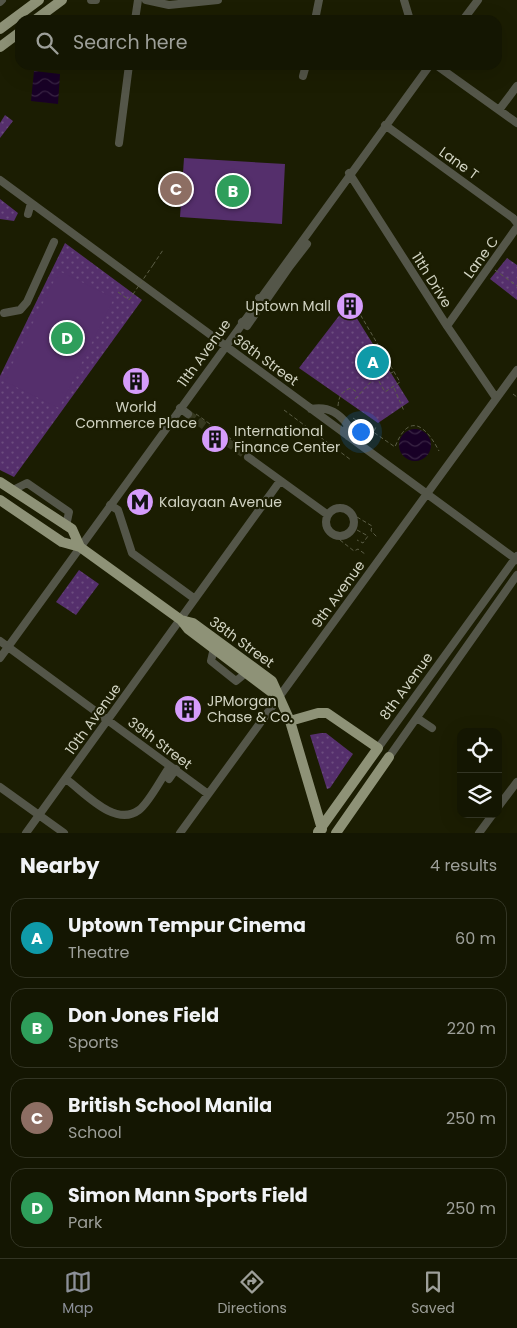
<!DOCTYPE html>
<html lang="en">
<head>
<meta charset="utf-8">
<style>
	body { margin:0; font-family:Poppins,sans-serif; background:#1d1f0c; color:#f1f3f6 }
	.controls { position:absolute; right:15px; bottom:15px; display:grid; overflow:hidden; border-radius:10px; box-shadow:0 5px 20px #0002 }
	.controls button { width:45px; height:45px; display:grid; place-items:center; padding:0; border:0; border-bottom:1px solid #333524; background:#141602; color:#f1f3f6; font:25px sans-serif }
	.you { position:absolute; left:360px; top:431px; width:18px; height:18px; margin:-12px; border:4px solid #fff; border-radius:50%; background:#1a73e8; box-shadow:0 0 0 8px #1a73e833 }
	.badge { display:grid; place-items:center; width:32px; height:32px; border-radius:50%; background:#8c9099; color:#fff; font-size:16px; font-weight:700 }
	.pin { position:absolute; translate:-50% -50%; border:2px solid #fff; box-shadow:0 1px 5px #0006 }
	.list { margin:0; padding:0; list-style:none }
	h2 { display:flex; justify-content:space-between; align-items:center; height:65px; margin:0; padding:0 20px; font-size:21px }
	h2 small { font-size:16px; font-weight:400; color:#9d9f99 }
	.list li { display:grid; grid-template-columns:32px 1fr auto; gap:15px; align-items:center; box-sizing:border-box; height:80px; margin:0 10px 10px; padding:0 10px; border:1px solid #333524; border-radius:15px }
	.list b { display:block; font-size:19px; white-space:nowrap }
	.list p { margin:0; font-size:16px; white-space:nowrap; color:#9d9f99 }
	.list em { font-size:16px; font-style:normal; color:#9d9f99 }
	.icon { flex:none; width:28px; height:28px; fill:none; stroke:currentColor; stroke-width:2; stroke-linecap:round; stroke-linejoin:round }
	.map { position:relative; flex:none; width:517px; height:833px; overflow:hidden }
	.search { position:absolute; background:#141602; box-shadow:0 5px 20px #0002; left:15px; right:15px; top:15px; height:55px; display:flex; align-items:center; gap:12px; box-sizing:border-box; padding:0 18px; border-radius:15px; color:#9d9f99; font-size:19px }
	.sheet { height:425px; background:#141602 }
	nav { display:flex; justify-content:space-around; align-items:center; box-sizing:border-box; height:70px; border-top:1px solid #333524; background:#141602; font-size:14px; color:#9d9f99 }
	nav a { display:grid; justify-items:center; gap:2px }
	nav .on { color:#8c9099 }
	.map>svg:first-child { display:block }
	.green { fill:url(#green-dots) }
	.pitch { fill:#552f6c }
	.water { fill:url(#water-waves) }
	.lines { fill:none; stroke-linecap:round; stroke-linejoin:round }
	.minor-tunnel { stroke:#36381f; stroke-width:8; stroke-dasharray:8 4; stroke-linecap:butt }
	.path { stroke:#5b5d46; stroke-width:1; stroke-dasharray:4 2.5; stroke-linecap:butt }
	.minor { stroke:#545649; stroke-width:8 }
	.major { stroke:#8e9277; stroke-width:10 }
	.path-bridge { stroke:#5b5d46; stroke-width:1; stroke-dasharray:4 2.5; stroke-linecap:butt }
	.labels { text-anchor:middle; stroke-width:4.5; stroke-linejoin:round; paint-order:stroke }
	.street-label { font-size:14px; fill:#d1d3c2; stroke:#1b1d02 }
	.poi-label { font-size:14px; fill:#d1d3c2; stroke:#1b1d02; text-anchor:start }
</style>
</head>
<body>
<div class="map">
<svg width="517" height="833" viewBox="0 0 517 833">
	<defs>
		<pattern id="green-dots" width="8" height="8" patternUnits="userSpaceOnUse" patternTransform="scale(1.25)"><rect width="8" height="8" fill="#552f6c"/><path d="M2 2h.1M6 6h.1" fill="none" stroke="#6c4c7f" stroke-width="1.8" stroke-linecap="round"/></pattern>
		<pattern id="water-waves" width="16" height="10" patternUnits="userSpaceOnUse" patternTransform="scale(1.25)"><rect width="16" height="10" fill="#180026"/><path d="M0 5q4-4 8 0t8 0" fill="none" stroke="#392444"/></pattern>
	</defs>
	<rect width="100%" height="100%" fill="#1b1d02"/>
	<path class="green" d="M 5,115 L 13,121 L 0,138 L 0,123 Z
		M 0,199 L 18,213 L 14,221 L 0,219 Z
		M 65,243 L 142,300 L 14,477 L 0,470 L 0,376 Z
		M 507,258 L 517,265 L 517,300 L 490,279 Z
		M 348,304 L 409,402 L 378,423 L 299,368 Z
		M 79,570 L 99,584 L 76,615 L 56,602 Z
		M 321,733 L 326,733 L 353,754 L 330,788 L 327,789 L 310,735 Z"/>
	<path class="pitch" d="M 184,158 L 285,164 L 282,224 L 180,217 Z
		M 59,271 L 114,298 L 59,408 L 4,381 Z"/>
	<path class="water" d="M 34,71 L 60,74 L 58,104 L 31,101 Z
		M399 445a16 16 0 1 1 32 0a16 16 0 1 1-32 0Z"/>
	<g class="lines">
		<path class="minor-tunnel" d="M 188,414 L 248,457"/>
		<path class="path" d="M 153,265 L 163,250
			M 495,270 L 517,286
			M 118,292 L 129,300
			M 354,304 L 400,382 L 385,392 L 376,376
			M 383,373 L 389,365
			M 394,388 L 404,411
			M 513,394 L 517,397
			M 355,399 L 378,374 L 389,374 L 393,372
			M 338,406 C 339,396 341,392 351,388 L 358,393
			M 284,410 L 351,460
			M 196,414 L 245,449
			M 353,418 L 395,447 C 409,411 426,426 439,451
			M 374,431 L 376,427
			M 357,517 L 372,526 L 371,531 L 377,537
			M 357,530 L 368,536 L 363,543 L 357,540
			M 340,540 L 354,551 L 358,549 L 365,554
			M 252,655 L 256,650 L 266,656"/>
		<path class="minor" d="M 91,0 L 96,0
			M 146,0 L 169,5 L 218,0
			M 404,0 L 410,20
			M 0,2 L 2,0
			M 135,20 L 138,0
			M 315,20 L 319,0
			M 463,20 L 478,0
			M 436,65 L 517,123
			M 303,76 L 306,65
			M 499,110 L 517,86
			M 385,125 L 513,218 L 517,223
			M 119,143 L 129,65
			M 349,173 L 447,326 L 496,398
			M 0,180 L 517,560
			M 28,214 L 31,203
			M 287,263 L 290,266 L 307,244
			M 259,298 L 267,299 L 290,266
			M 4,313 L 20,310 L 27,302 L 54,242
			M 242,322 L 247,326 L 256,313
			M 447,326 L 517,227
			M 180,408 L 188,414
			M 311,409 C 326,406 338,412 347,424 L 348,436
			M 248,457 L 328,515
			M 13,490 L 27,483 L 69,512 L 66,526
			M 110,505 L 118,510 L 132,553 L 195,599
			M326 522a14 14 0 1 1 28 0a14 14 0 1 1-28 0Z
			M 0,641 L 208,794
			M 214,648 L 211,661 L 236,681 L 247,672
			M 0,658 L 430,65
			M 417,718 L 432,728
			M 378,748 L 517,556
			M 389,757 L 517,575
			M 66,779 C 84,792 115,828 139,810 C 149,803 162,777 170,766
			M 169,779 L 176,769
			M 0,787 L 64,833
			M 498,807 L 517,782
			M 26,833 L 280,481
			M 180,833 L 517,370
			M 479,833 L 493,814"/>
		<path class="major" d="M 35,20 L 62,0
			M 0,29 L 39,0
			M 0,47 L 20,32
			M 0,482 L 72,529 L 80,547
			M 0,500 L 62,542 L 80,547 L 181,620 L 188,629 L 278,697
			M 181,620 L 193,623 L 272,681 L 290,721 L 322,829
			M 290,721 L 318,713 L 327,713 L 378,748 L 318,832
			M 336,833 L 389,757"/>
		<path class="path-bridge" d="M 129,300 L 153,265"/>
	</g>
	<defs>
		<g id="building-disc" transform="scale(1.4375)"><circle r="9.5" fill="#d59cfb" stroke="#1b1d02"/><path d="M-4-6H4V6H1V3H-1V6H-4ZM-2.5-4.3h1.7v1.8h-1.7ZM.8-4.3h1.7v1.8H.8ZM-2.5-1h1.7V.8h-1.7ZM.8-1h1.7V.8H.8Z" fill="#111"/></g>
		<g id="metro-disc" transform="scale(1.4375)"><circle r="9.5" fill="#d59cfb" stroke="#1b1d02"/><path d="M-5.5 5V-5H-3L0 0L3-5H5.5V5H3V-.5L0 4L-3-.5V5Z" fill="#111"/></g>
	</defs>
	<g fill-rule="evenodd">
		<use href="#building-disc" x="350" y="306"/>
		<use href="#building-disc" x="136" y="381"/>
		<use href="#building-disc" x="215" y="439"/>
		<use href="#metro-disc" x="140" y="502"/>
		<use href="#building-disc" x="188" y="709"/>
	</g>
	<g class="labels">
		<g class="street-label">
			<text transform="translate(459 163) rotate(36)" y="5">Lane T</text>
			<text transform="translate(481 257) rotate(-54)" y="5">Lane C</text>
			<text transform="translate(432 280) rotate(58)" y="5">11th Drive</text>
			<text transform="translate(204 353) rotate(-54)" y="5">11th Avenue</text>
			<text transform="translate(266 360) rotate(36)" y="5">36th Street</text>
			<text transform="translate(338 594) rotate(-54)" y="5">9th Avenue</text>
			<text transform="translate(242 642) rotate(36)" y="5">38th Street</text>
			<text transform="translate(406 686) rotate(-54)" y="5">8th Avenue</text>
			<text transform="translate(93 719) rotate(-54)" y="5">10th Avenue</text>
			<text transform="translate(160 743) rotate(37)" y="5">39th Street</text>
		</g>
		<g class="poi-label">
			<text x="331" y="311" text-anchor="end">Uptown Mall</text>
			<text x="136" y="412" text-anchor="middle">World<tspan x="136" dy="16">Commerce Place</tspan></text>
			<text x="234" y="436">International<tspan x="234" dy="16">Finance Center</tspan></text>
			<text x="159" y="507">Kalayaan Avenue</text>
			<text x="207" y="706">JPMorgan<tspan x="207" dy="16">Chase &amp; Co.</tspan></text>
		</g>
	</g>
</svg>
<div class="controls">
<button><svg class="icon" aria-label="locate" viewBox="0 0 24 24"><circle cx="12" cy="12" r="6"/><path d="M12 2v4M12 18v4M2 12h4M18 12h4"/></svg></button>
<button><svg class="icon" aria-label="layers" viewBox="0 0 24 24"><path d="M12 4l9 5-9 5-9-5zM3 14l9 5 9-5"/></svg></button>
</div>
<div class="you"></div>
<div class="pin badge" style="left:373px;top:362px;background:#0f9aa8">A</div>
<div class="pin badge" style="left:233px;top:191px;background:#2e9e5b">B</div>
<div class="pin badge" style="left:176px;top:189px;background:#8d6e63">C</div>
<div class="pin badge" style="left:67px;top:338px;background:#2e9e5b">D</div>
<div class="search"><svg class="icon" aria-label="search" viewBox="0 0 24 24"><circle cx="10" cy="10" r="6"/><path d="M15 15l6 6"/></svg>Search here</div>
</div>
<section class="sheet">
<h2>Nearby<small>4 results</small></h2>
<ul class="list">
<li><span class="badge" style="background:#0f9aa8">A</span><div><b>Uptown Tempur Cinema</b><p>Theatre</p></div><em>60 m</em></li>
<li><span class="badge" style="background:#2e9e5b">B</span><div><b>Don Jones Field</b><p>Sports</p></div><em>220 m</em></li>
<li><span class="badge" style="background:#8d6e63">C</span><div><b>British School Manila</b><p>School</p></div><em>250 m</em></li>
<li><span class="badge" style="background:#2e9e5b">D</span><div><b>Simon Mann Sports Field</b><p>Park</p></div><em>250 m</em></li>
</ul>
</section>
<nav>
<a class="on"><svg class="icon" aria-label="map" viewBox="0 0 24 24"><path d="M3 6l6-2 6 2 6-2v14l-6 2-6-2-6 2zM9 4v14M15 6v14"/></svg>Map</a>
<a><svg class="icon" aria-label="directions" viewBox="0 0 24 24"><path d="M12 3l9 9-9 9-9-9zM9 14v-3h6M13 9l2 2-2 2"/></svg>Directions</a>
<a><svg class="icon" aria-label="saved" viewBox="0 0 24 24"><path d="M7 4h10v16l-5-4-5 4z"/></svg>Saved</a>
</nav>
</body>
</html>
